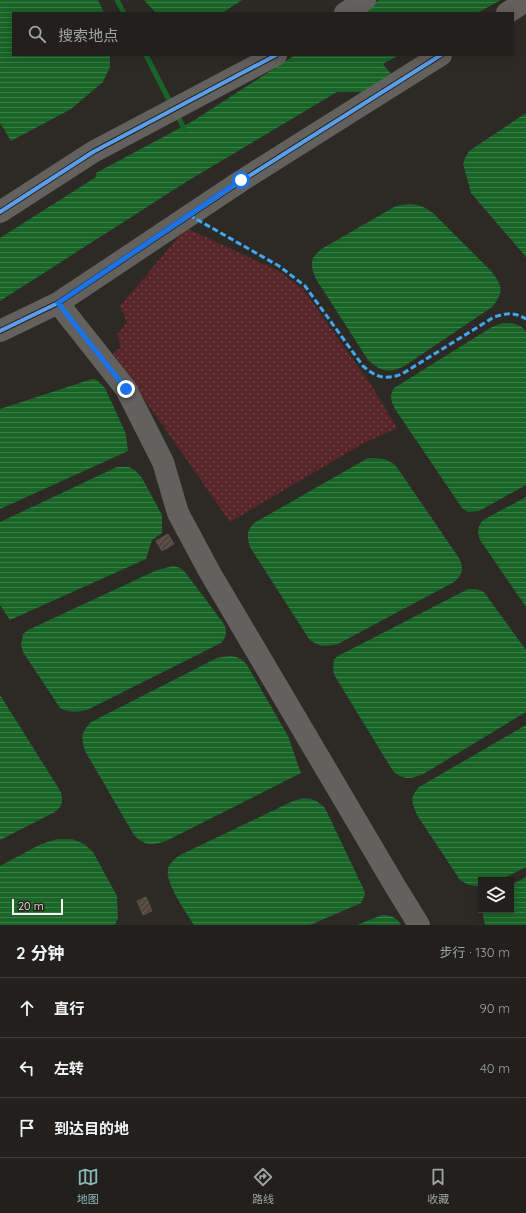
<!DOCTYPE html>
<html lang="zh">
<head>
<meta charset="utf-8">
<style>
	body { margin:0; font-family:Quicksand,"Noto Sans SC",sans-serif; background:#2a2825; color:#f1f3f6 }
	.controls { position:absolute; right:12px; bottom:12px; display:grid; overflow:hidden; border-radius:0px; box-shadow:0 2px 10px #0003 }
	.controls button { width:36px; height:36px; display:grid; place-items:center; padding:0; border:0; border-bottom:1px solid #3f3e3b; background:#22201c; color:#f1f3f6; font:20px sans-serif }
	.scale { position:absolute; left:12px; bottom:10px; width:51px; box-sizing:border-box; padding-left:4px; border:2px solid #f7f4ef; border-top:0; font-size:11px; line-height:14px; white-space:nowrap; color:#f7f4ef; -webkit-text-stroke:3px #262119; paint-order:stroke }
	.stop { position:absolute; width:12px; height:12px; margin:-9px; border:3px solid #1a73e8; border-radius:50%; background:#fff }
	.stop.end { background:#1a73e8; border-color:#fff; box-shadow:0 1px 4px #0008 }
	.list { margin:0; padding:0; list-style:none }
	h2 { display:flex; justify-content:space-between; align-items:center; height:52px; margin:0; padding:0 16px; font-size:17px }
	h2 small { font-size:13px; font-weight:400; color:#a2a3a3 }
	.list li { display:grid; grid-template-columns:26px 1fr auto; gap:12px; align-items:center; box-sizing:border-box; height:60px; padding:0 16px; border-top:1px solid #3f3e3b }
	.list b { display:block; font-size:15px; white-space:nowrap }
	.list em { font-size:13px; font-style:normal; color:#a2a3a3 }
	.icon { flex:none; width:22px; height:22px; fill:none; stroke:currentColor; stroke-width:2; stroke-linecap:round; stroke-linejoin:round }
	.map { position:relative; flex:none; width:526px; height:925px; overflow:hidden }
	.search { position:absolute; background:#22201c; box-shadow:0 2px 10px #0003; left:12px; right:12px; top:12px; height:44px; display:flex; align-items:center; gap:10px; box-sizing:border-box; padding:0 14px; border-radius:0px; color:#a2a3a3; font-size:15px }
	.sheet { height:232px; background:#22201c }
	nav { display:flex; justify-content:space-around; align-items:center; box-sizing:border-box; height:56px; border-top:1px solid #3f3e3b; background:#22201c; font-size:11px; color:#a2a3a3 }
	nav a { display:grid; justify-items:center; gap:2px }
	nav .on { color:#8bbbb9 }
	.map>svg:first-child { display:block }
	.grass { fill:url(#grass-dots) }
	.water { fill:url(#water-rules) }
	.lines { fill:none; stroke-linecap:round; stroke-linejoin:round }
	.stream { stroke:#196427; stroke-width:5 }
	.building { fill:url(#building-hatch); stroke:#56524f }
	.minor { stroke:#63615e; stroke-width:22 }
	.quiet { stroke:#3fa9f5; stroke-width:3; stroke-dasharray:6 3; stroke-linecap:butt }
	.cycleway-casing { stroke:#262119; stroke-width:6 }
	.cycleway { stroke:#5a9eea; stroke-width:4 }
	.route { stroke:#1a73e8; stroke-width:5 }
</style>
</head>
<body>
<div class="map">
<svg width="526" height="925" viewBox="0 0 526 925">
	<defs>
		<pattern id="grass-dots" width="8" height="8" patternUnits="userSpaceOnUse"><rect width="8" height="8" fill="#582529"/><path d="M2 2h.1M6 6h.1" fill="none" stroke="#714548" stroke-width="1.8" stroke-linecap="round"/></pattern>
		<pattern id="water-rules" width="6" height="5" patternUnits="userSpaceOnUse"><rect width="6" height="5" fill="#196427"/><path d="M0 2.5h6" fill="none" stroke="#3b7b47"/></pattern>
		<pattern id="building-hatch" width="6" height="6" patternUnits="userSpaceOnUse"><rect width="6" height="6" fill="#53453c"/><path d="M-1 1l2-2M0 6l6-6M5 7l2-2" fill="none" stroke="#6c6058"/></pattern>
	</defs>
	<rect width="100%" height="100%" fill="#2d2a26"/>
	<path class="grass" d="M 186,228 L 279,271 L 303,289 L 373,388 L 397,428 L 362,444 L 230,522 L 113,354 L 121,347 L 117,335 L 127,322 L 120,306 Z"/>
	<path class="water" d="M 0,0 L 98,0 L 104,13 L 13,13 L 13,55 L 110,55 L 110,67 L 103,82 L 71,109 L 11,141 L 0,123 Z
		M 144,0 L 242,0 L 222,13 L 156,13 Z
		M 379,0 L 501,0 L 477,13 L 359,13 Z
		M 295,55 L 399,55 L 383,64 L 392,75 L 367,92 L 337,92 L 186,182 L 0,301 L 0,238 L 96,177 L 96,173 L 193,121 Z
		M 526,113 L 526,257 L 471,193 L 463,164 L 465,158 L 469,151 Z
		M 408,204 C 418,204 425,207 433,213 L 491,271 C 503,286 504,292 492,307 L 406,365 C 391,374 381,372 368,360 L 316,279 C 310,264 309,258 323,248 L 396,206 Z
		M 503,323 C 513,323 519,324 526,331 L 526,485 L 479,511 L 468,512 L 462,508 L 395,409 C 391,401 389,396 394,388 L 492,327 Z
		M 92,379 L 97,380 L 105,388 L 126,434 L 128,451 L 0,509 L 0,409 Z
		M 368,458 C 380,458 387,458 396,466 L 459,558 C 464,569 463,574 454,582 L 338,644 C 326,647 318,647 309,639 L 250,547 C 247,536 246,532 254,523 Z
		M 117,467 L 129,467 L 136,471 L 142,478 L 162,515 L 162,533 L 152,540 L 146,559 L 10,620 L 0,605 L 0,522 Z
		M 526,497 L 526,607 L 480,540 C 477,531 477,527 483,520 Z
		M 174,566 L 180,568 L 185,572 L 224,624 C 227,632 227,636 221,643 L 87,710 C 77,712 69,713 60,708 L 23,652 L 21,645 L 23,634 L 28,630 L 157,570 Z
		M 468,589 L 477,589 L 484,592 L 526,650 L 526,712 L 425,773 C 412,779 404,781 393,771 L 336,678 L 333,671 L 334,659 L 338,656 Z
		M 228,656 C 237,656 241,658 247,665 L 288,736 L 301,773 L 166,841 C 151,846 145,846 134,835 L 85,751 C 81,738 81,732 91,722 L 217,658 Z
		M 0,695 L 61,792 C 63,801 63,806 55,812 L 0,840 Z
		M 526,725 L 526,867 L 500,880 L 481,880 L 481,886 C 473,887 467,885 460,880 L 417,815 C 412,803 409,798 419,787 Z
		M 304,798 C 314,799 318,801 325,808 L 364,890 L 365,895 L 361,903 L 310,925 L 194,925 C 186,912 165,884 168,869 C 169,863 176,858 180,855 L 293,801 Z
		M 57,839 L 72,839 L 84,844 L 93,852 L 117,896 L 118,918 L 115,925 L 0,925 L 0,866 L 41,844 Z
		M 526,877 L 526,925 L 485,925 L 482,910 L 511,910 L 511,885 Z
		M 382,915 C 391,915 396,917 401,925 L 357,925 Z"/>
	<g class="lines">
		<path class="stream" d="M 117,0 L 124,13
			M 146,55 L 171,104
			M 176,113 L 185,130"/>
	</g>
	<path class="building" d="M 168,534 L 174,544 L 162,551 L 156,541 Z
		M 146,897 L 152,911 L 143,915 L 137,901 Z"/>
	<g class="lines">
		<path class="minor" d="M 345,13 L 365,0
			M 507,13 L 526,1
			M 0,212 L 93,152 L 276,55
			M 58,303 L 126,389 L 163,462 L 178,513 L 209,571 L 395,886 L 419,925
			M 0,331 L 58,303 L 241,181 L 441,55"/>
		<path class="quiet" d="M 189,215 L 279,266 L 305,286 L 363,366 C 377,378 385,380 402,374 L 494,317 C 506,313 515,312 526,319"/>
		<g class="cycleway-casing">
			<path id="cycleway" d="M 0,212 L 93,152 L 276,55
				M 0,331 L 58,303 L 241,181 L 441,55"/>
		</g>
		<use href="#cycleway" class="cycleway"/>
	</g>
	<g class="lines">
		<path class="route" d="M 126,389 L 58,303 L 241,180"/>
	</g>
</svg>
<div class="controls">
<button><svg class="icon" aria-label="layers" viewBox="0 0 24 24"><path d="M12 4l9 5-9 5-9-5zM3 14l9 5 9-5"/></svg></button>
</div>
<div class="scale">20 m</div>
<div class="stop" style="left:241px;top:180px"></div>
<div class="stop end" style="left:126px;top:389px"></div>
<div class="search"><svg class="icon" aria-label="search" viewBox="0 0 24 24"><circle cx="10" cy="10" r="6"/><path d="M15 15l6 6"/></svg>搜索地点</div>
</div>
<section class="sheet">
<h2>2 分钟<small>步行 · 130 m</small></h2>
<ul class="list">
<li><svg class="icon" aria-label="ahead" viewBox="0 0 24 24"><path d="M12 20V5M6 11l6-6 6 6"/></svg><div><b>直行</b></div><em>90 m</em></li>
<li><svg class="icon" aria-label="left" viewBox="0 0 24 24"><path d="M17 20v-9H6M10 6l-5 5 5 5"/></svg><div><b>左转</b></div><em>40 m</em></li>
<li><svg class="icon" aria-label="arrive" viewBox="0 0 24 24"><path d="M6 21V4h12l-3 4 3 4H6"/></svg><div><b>到达目的地</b></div></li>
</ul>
</section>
<nav>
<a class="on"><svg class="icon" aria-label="map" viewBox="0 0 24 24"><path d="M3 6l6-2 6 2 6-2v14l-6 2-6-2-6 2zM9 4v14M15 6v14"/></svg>地图</a>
<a><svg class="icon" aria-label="directions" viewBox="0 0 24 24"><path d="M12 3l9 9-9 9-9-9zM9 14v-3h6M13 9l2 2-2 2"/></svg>路线</a>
<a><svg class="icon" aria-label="saved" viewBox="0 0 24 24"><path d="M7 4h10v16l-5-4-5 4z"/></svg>收藏</a>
</nav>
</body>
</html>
